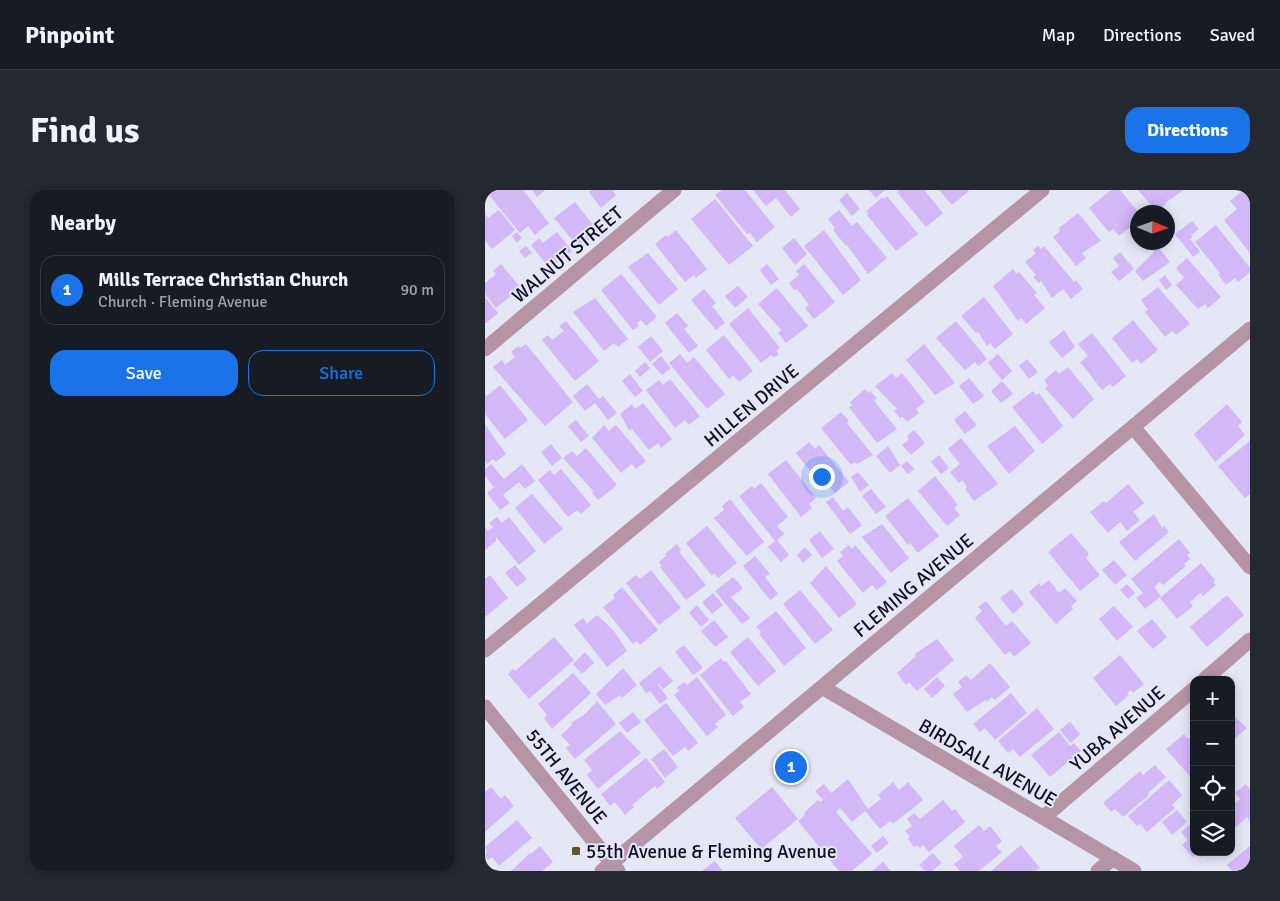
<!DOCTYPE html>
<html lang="en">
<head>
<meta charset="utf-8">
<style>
	body { margin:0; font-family:Signika,sans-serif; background:#242831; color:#f1f3f6 }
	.controls { position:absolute; right:15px; bottom:15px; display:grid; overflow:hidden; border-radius:10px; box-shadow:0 2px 12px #0003 }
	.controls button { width:45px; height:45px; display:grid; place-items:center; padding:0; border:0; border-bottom:1px solid #363941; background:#171b24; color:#f1f3f6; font:25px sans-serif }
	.compass { position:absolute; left:645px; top:15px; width:45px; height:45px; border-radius:50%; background:#171b24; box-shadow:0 2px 12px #0003; rotate:92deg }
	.you { position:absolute; left:336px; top:286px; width:18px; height:18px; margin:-12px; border:4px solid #fff; border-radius:50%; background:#1a73e8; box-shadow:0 0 0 8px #1a73e833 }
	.badge { display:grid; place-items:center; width:32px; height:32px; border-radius:50%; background:#1a73e8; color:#fff; font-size:16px; font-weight:700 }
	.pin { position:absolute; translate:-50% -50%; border:2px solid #fff; box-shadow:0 1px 5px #0006 }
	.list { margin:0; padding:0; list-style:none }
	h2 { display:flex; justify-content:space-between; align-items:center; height:65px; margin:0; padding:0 20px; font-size:21px }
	h2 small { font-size:16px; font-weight:400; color:#9ea1a6 }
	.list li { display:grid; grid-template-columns:32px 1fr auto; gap:15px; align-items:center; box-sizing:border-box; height:70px; margin:0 10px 10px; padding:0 10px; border:1px solid #363941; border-radius:15px }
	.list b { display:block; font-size:19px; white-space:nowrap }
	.list p { margin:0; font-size:16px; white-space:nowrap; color:#9ea1a6 }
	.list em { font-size:16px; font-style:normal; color:#9ea1a6 }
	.actions { display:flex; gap:10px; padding:15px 20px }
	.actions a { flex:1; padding:11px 0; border:1px solid #1a73e8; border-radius:15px; text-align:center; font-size:18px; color:#1a73e8 }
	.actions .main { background:#1a73e8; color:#fff }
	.icon { flex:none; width:28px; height:28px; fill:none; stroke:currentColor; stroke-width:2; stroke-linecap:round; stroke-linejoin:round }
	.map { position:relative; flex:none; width:765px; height:681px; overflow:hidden; border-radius:15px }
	header { display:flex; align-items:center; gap:30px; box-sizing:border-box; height:70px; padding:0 25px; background:#171b24; border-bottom:1px solid #363941 }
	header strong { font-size:24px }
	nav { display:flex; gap:28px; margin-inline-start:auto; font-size:18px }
	.intro { display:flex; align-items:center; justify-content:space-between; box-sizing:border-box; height:120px; padding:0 30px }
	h1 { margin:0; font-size:35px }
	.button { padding:12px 22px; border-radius:15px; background:#1a73e8; color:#fff; font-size:18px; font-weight:700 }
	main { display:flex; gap:30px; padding:0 30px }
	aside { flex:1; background:#171b24; border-radius:15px; box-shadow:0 2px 12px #0003 }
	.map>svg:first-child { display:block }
	.building { fill:#d3b8f8 }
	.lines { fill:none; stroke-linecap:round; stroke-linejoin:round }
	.street { stroke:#b694a7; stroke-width:15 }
	.poi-dot { fill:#5d5824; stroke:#e5e6f6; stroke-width:2 }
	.labels { text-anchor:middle; stroke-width:4; stroke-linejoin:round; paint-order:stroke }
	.street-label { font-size:19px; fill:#100d28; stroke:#e5e6f6 }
	.poi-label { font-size:19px; fill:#100d28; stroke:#e5e6f6; text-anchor:start }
</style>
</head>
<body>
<header>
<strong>Pinpoint</strong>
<nav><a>Map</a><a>Directions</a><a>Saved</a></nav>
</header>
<div class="intro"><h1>Find us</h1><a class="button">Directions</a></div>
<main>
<aside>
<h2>Nearby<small></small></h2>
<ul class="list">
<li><span class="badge">1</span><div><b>Mills Terrace Christian Church</b><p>Church · Fleming Avenue</p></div><em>90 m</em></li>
</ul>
<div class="actions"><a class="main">Save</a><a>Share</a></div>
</aside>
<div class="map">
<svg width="765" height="681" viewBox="0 0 765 681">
	<rect width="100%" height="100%" fill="#e5e6f6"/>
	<path class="building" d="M 11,0 L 38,0 L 64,33 L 50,45 L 43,36 L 35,43 L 4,5 Z
		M 47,0 L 60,0 L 52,7 Z
		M 106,0 L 127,0 L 131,5 L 116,18 L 104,2 Z
		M 237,0 L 260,0 L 290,37 L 272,52 L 265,43 L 262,44 L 230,5 Z
		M 268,0 L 300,0 L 315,19 L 306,27 L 291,8 L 281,16 Z
		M 384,0 L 400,0 L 391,8 Z
		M 414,0 L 439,0 L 458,23 L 441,37 L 412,2 Z
		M 454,0 L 483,0 L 484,1 L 467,15 Z
		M 626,0 L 635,0 L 653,22 L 648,26 L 650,29 L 646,33 L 648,35 L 634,46 L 628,39 L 624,42 L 604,18 Z
		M 653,0 L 699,0 L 680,13 L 681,14 L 672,22 Z
		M 759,0 L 765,6 L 765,63 L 739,30 L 752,19 L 745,11 Z
		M 362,3 L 375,19 L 367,26 L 354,10 Z
		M 402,6 L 433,44 L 411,61 L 382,25 L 383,23 L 381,21 L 398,7 L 399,9 Z
		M 230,9 L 268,56 L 244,75 L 206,29 Z
		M 90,12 L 109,36 L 104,40 L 109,46 L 94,58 L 69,28 Z
		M 14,20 L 30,40 L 7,59 L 0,51 L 0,24 L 3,28 Z
		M 354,20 L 367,36 L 372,32 L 402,68 L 383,84 L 362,55 L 361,56 L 348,40 L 350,38 L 343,29 Z
		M 593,23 L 616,51 L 597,63 L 601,68 L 591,76 L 568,47 L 575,41 L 574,38 Z
		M 707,31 L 714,39 L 706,45 L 708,47 L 705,49 L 715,62 L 708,67 L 690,44 Z
		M 731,35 L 765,78 L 765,82 L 753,92 L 750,88 L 741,95 L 733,84 L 735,83 L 710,52 Z
		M 191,40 L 222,79 L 211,88 L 209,85 L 200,92 L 170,54 L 181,45 L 183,47 Z
		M 339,40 L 376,90 L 358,105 L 319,56 Z
		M 32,42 L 37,48 L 32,53 L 27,46 Z
		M 72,42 L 87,61 L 65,79 L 46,55 L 54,48 L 58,53 Z
		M 309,48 L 322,64 L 310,75 L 297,58 Z
		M 661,52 L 681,52 L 674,58 L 685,72 L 658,91 L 650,81 L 669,62 Z
		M 41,56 L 47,63 L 40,68 L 34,61 Z
		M 553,56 L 556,59 L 559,56 L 589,92 L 591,90 L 598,99 L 586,109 L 578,99 L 567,108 L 556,91 L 554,93 L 548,87 L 551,85 L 540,72 L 551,63 L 548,60 Z
		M 635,62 L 649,79 L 634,91 L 626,82 L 634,76 L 628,68 Z
		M 163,63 L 193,99 L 174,115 L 143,77 Z
		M 702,68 L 736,107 L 723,118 L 720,114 L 713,119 L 691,95 L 699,88 L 691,78 Z
		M 16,74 L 36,98 L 11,118 L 0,104 L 0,93 L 11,84 L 8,81 Z
		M 282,74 L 294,89 L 286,95 L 275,80 Z
		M 319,74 L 350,112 L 329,129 L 320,118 L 324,115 L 312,99 L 309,100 L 304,93 L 314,85 L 311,81 Z
		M 528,79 L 532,84 L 534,82 L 552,103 L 549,105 L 560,118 L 541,134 L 536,128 L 533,131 L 508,96 Z
		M 136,84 L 172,127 L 161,136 L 156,130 L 152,133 L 154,136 L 148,140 L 116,100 Z
		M 680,85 L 687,95 L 681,100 L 674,90 Z
		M 253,96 L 263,107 L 250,118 L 240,106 Z
		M 673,97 L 705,134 L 691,145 L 687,141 L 680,147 L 660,122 L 663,120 L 656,110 Z
		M 292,98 L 323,136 L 301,153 L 293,143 L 296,140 L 273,114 Z
		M 219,99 L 231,113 L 227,116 L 240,133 L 231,140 L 206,110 Z
		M 0,107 L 13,123 L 0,134 Z
		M 499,107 L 528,144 L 510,159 L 505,153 L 502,156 L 493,142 L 491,143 L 476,126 Z
		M 110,108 L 143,149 L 133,157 L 129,153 L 119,161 L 88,122 Z
		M 263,118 L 295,158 L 292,160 L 293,166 L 289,167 L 286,165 L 276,173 L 244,134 Z
		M 192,123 L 203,136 L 199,139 L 213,156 L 204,163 L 180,133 Z
		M 648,130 L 673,160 L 656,174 L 652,169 L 647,173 L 627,148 Z
		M 81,131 L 114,171 L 90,191 L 57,150 L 63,145 L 67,150 L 79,141 L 74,136 Z
		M 471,131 L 502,169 L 493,176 L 490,172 L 480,180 L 451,148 Z
		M 579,140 L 590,157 L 577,168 L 564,152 Z
		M 607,143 L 641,186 L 628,197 L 625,194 L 617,200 L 595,172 L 603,166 L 593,154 Z
		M 239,145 L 268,181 L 254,192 L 248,185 L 244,189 L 221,160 Z
		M 166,146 L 178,161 L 165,172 L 153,157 Z
		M 41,154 L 88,212 L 60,236 L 8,177 L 17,170 L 20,175 L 30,167 L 26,162 L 33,156 L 35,158 Z
		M 439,154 L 470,193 L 450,205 L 421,170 Z
		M 195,164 L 202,173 L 209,167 L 240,204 L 222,219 L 184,173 Z
		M 513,164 L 527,181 L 517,190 L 503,173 Z
		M 176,166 L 186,178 L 177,185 L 167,174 Z
		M 542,169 L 553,182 L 544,189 L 534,176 Z
		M 160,172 L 165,178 L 155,187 L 150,181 Z
		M 583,177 L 609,209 L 588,229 L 560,198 L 563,196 L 559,190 L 571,180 L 574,184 Z
		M 407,183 L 411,188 L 417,183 L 440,212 L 431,219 L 434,223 L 422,232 L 417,226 L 415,228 L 409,221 L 412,219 L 390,196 Z
		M 145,184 L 158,201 L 150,207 L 137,191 Z
		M 484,188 L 499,206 L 488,214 L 474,196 Z
		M 185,189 L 215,226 L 204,235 L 200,230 L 190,238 L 161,200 L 174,190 L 178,195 Z
		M 517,191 L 528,204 L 516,213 L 506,201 Z
		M 102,194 L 114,209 L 118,206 L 132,223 L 123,230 L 110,213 L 100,221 L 88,206 Z
		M 15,195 L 43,230 L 20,249 L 0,224 L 0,204 L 2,206 Z
		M 380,199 L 383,203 L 385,201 L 392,208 L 389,211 L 412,239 L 392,253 L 364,217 L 367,215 L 365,212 Z
		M 548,201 L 551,205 L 554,203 L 578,236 L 557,254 L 527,217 Z
		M 158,213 L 187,249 L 176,258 L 173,253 L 164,260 L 147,239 L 144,240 L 135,224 L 147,214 L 150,219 Z
		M 742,214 L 757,232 L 753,236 L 760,245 L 730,272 L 709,244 Z
		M 480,221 L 492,235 L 480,244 L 469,230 Z
		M 356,222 L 364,231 L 362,233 L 388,265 L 372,274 L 370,272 L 366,275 L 336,238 Z
		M 91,230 L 104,246 L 96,252 L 83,236 Z
		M 0,235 L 21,264 L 11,272 L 8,269 L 2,274 L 0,271 Z
		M 119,235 L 124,241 L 131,235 L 161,271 L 151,279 L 147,274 L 136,283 L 107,248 Z
		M 530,236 L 550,261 L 524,284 L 502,256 Z
		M 429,240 L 440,253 L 426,265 L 417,255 L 424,249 L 422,246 Z
		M 476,248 L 513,294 L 489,311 L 480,299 L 482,297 L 477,290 L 474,293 L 465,282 L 475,274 L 463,259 Z
		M 765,251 L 765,304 L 760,308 L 733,276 Z
		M 324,252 L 330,259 L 334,255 L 364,292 L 350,303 L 342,294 L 338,297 L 311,263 Z
		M 66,254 L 77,268 L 67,276 L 56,262 Z
		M 403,256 L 415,275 L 405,283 L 391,266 Z
		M 101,258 L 132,295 L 113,310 L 107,303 L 109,302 L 78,268 L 87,261 L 92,266 Z
		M 454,265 L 464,278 L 456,284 L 446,272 Z
		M 301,270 L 331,308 L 324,314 L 327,318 L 316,327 L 283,284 Z
		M 422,271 L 429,279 L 423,284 L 416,276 Z
		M 6,274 L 19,289 L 37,274 L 50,291 L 40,299 L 34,292 L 18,305 L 25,313 L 15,320 L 2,303 L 9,297 L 0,286 L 0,279 Z
		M 76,279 L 106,315 L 96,324 L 92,320 L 83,327 L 53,290 L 65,280 L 69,285 Z
		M 373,282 L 384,295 L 375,302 L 366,287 Z
		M 450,286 L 473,315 L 469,318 L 475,325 L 462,336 L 433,301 Z
		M 276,293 L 303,327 L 292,336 L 299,344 L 292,350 L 304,365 L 296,372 L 283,357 L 290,351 L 254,306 L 267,296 L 269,299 Z
		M 643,294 L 659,313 L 648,322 L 655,330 L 642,341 L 635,332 L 623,343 L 605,322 L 619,311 L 621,313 Z
		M 386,299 L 401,317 L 391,324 L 377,306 Z
		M 47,304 L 78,339 L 59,354 L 30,318 Z
		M 348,307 L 358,321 L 363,317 L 377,335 L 365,344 L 341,312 Z
		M 423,308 L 454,346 L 433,363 L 425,353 L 423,355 L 400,326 Z
		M 245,309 L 279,352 L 262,366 L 229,328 L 239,320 L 237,316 Z
		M 669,324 L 677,338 L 679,336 L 684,342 L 650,371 L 634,352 Z
		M 12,327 L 17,333 L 24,327 L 51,361 L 34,375 L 11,347 L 11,351 L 0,360 L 0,337 L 3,341 L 8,337 L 4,333 Z
		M 397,334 L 424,368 L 406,383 L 377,347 Z
		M 222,336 L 252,373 L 233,388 L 229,383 L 227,386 L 201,353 Z
		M 335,341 L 349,359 L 337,368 L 324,350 Z
		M 586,343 L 604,364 L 601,368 L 615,385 L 595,401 L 563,362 Z
		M 694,349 L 705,363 L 702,365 L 705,369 L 699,374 L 701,376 L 678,395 L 675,392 L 669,397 L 676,406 L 660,419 L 651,408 L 658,403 L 646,389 Z
		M 192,354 L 196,360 L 194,362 L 221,395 L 201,410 L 175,377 L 177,376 L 174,372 L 181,366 L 180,364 Z
		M 364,355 L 367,359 L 370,355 L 402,392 L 392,400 L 387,395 L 378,403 L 352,371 L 358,366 L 355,362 Z
		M 320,357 L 327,365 L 318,373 L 312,365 Z
		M 270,366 L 285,384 L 280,387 L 293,404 L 285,410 L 258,376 Z
		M 629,370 L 642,385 L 630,395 L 617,380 Z
		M 716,373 L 730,390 L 728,392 L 731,395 L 718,406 L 715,403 L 705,412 L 708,416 L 692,429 L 675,408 Z
		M 30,375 L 42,389 L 32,397 L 20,383 Z
		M 341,376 L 372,414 L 354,428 L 325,393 Z
		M 166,380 L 196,418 L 174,435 L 141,393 L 151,385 L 155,389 Z
		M 5,385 L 23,408 L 0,427 L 0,389 Z
		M 248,387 L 258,398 L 246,407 L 265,428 L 257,434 L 230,401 Z
		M 564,390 L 574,403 L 580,398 L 592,411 L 586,416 L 588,419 L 571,434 L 544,402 L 554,393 L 556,396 Z
		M 642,394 L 650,403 L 643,409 L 635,400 Z
		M 137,397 L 173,440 L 155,455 L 152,451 L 148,454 L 118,417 L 130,408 L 128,405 Z
		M 527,399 L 539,414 L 528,424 L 515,408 Z
		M 315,400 L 348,440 L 330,454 L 298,414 Z
		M 228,403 L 238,415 L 227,424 L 217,412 Z
		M 742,405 L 759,425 L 722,457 L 705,437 Z
		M 501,411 L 521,436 L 527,431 L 546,453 L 529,467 L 525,461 L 520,465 L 490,428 L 497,421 L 493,417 Z
		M 212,415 L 224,430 L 216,437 L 204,423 Z
		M 629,416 L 648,437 L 632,451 L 614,429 Z
		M 291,421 L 321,458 L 299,476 L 274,444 L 276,442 L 271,437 Z
		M 112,425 L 129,441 L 142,461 L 122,477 L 89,435 L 98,428 L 102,434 Z
		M 667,429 L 682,447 L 668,459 L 652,441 Z
		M 229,430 L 243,447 L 230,457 L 216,441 Z
		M 69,447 L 89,470 L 44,509 L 23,484 L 28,479 L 30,481 Z
		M 263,447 L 291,481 L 273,496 L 245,462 Z
		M 452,449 L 469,470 L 432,501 L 424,492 L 421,495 L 412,483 L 431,466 L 430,464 Z
		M 199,455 L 218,478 L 208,485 L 190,462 Z
		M 100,462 L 109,473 L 97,484 L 88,474 Z
		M 635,465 L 659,494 L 648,503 L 646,500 L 642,503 L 644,505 L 631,516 L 608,488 Z
		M 236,468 L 239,472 L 241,471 L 266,504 L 255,512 L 259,517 L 248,526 L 215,485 Z
		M 505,473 L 525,497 L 510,510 L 507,507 L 501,512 L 500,510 L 482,522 L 468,504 L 477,497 L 473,492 L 481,485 L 486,490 Z
		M 175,476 L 188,491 L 178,499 L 174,494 L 173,495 L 183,508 L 175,514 L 165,501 L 161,503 L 154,493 Z
		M 138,478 L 152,495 L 137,508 L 135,505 L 120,515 L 111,504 Z
		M 88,483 L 106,503 L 67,539 L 59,528 L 62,525 L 53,514 Z
		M 212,487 L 241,525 L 230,534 L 233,537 L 222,546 L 189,505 L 194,501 L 192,498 L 199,492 L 202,495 Z
		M 452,487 L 460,496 L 447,508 L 439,499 Z
		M 526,503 L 542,523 L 510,550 L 500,538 L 495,542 L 488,534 Z
		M 112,511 L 131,534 L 90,569 L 81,558 L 85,555 L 76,545 L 87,535 L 86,533 L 100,524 Z
		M 181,513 L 213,553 L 203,561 L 200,557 L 188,566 L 159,530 Z
		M 552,518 L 569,539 L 535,567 L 528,559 L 523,563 L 513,551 Z
		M 148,522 L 156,532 L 142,543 L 134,533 Z
		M 746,523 L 762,538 L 748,550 L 750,552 L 746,555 Z
		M 585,532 L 595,544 L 586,553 L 575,540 Z
		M 135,541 L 156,563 L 113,599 L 102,585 L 107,580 L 99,570 Z
		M 574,542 L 585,556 L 589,553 L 596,561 L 565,587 L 546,565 Z
		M 699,544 L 703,549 L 709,544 L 709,591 L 681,559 Z
		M 179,559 L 193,577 L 180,588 L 166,569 Z
		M 161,568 L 180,592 L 172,599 L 170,596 L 147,615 L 149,617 L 140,625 L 130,612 L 125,616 L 116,604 Z
		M 670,575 L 681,587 L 663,603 L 664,605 L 638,627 L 630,619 L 626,622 L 618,613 L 655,581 L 658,585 Z
		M 363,589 L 383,619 L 396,609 L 393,605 L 408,592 L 414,600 L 423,592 L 438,610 L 408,634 L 405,631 L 395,639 L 380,621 L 367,632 L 355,618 L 351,622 L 387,664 L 367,681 L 354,681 L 313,631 L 320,625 L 319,623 L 333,610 L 335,612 L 338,610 L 330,601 L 339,594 L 346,603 Z
		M 684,590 L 697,605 L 687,615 L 690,618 L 662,642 L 655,634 L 652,636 L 643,626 Z
		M 761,594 L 765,599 L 765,631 L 762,627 L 746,641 L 746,617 L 755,609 L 750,603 Z
		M 6,597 L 16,609 L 20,605 L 29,616 L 0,642 L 0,602 Z
		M 287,597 L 313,629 L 276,659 L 250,628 Z
		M 458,610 L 467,621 L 470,619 L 480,632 L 444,662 L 438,655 L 435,658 L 432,655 L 429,657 L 423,649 L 425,646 L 420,641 L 427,636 L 422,629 L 429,623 L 435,629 Z
		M 692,620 L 702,632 L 687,645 L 677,632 Z
		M 32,630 L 47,648 L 14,676 L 7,667 L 3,670 L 0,666 L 2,661 L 0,657 Z
		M 709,631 L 709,662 L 722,662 L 716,667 L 712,664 L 708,667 L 697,655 L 703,650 L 696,642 Z
		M 494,635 L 499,641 L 505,636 L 517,651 L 511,656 L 517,662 L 494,681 L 475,681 L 469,674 L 478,667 L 469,656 Z
		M 398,646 L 404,653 L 392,663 L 386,656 Z
		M 536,655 L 555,678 L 550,681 L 506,681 Z
		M 55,656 L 68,672 L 57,681 L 26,681 L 45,663 L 46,664 Z
		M 765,656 L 765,681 L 747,681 L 742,675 Z
		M 448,663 L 457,673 L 447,681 L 440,681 L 434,675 Z
		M 230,671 L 238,681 L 217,681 Z
		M 398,672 L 406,681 L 387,681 Z"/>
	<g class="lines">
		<path class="street" d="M 0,159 L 189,0
			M 649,238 L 765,377
			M 0,460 L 557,0
			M 719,490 L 765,450
			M 337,497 L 649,681
			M 0,517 L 133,681
			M 559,627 L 709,499
			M 117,681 L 765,139
			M 613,681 L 628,668"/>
	</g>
	<rect class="poi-dot" x="86" y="656" width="10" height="10" rx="2.5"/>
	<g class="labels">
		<g class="street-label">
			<text transform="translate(82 64) rotate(-40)" y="7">WALNUT STREET</text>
			<text transform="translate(266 215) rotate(-40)" y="7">HILLEN DRIVE</text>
			<text transform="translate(428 395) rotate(-40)" y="7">FLEMING AVENUE</text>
			<text transform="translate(632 538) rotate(-41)" y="7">YUBA AVENUE</text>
			<text transform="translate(503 572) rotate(30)" y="7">BIRDSALL AVENUE</text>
			<text transform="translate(82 586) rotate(51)" y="7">55TH AVENUE</text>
		</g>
		<g class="poi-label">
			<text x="101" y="668">55th Avenue &amp; Fleming Avenue</text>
		</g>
	</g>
</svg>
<div class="controls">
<button>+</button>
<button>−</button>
<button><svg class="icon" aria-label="locate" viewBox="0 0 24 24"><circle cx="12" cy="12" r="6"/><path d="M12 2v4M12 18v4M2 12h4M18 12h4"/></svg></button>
<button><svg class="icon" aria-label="layers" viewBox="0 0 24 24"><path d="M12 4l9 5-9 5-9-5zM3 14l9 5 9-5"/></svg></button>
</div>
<svg class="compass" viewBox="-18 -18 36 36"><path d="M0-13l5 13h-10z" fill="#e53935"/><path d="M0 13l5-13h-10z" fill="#9ea1a6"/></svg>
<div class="you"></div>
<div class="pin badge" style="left:306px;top:577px">1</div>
</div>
</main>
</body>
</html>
